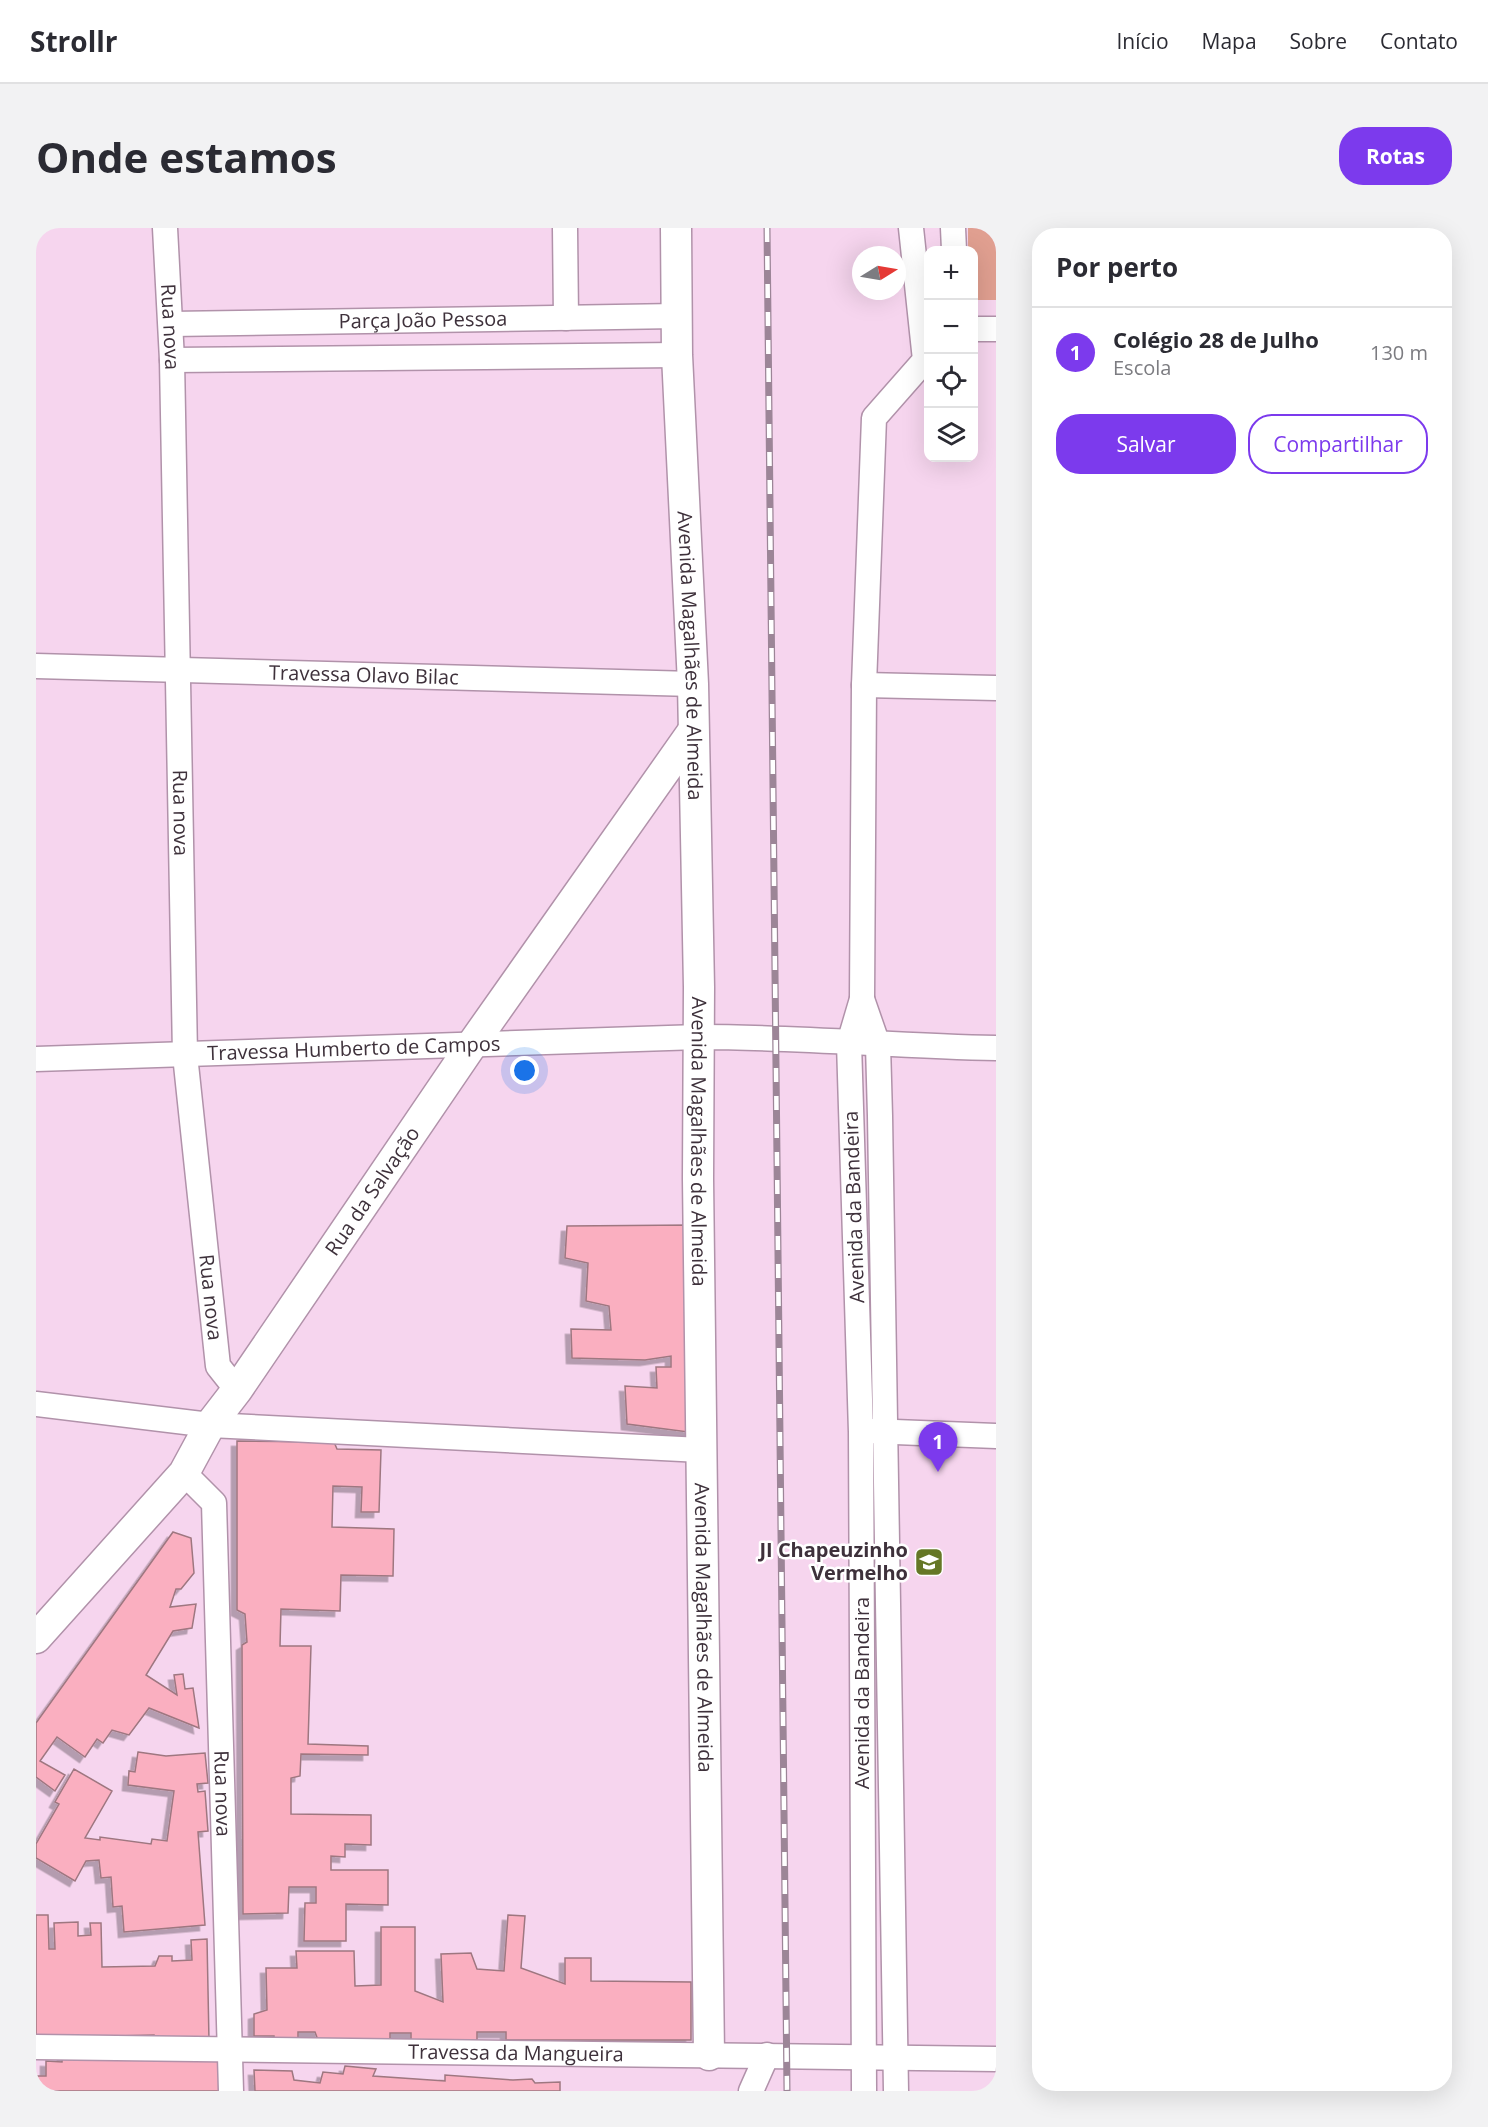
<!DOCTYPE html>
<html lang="pt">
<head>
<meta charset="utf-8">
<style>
	body { margin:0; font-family:"Open Sans",sans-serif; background:#f2f2f3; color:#2b2b33 }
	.controls { position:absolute; right:18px; top:18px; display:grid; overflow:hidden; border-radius:12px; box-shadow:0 6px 24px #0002 }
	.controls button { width:54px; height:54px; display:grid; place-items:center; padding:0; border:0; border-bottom:2px solid #e1e1e2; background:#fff; color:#2b2b33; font:30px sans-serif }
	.compass { position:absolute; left:816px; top:18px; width:54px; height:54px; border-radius:50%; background:#fff; box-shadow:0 6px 24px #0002; rotate:79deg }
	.you { position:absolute; left:489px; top:843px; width:21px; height:21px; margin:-15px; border:4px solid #fff; border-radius:50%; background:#1a73e8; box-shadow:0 0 0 9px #1a73e833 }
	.badge { display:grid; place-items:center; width:39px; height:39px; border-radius:50%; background:#7c3aed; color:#fff; font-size:20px; font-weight:700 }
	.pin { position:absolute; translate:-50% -50px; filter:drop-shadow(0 2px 3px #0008) }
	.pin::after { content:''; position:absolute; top:32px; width:21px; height:18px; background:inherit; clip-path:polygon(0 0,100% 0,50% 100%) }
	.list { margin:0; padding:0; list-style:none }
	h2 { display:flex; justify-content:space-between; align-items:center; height:78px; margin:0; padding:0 24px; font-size:26px }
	h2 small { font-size:20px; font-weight:400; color:#7c7c81 }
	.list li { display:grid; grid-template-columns:39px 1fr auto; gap:18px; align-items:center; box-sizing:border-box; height:90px; padding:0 24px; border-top:2px solid #e1e1e2 }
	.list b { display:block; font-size:22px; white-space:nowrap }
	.list p { margin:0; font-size:20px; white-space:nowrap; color:#7c7c81 }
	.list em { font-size:20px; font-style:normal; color:#7c7c81 }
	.actions { display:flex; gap:12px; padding:18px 24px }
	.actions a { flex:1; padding:14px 0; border:2px solid #7c3aed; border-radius:24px; text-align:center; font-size:21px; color:#7c3aed }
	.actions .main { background:#7c3aed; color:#fff }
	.icon { flex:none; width:33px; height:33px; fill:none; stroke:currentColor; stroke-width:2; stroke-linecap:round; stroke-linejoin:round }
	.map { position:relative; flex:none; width:960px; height:1863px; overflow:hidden; border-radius:24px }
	header { display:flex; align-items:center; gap:36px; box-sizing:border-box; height:84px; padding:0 30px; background:#fff; border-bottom:2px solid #e1e1e2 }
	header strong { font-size:28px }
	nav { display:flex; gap:33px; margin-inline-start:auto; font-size:21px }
	.intro { display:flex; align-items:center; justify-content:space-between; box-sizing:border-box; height:144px; padding:0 36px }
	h1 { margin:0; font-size:42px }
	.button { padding:15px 27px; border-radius:24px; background:#7c3aed; color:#fff; font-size:21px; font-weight:700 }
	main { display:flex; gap:36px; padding:0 36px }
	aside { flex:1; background:#fff; border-radius:24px; box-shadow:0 6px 24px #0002 }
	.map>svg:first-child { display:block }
	.green { fill:#e09f90 }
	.building { fill:#faafc0; stroke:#9e7780; stroke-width:1.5; filter:url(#shadow) }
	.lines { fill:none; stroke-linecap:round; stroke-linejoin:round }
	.minor-casing { stroke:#b192aa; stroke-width:27 }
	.tertiary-casing { stroke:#b192aa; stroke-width:33 }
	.minor { stroke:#fff; stroke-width:24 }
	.tertiary { stroke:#fff; stroke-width:30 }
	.rail-casing { stroke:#9c8597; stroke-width:7 }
	.rail { stroke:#fff; stroke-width:4.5; stroke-dasharray:14; stroke-linecap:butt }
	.labels { text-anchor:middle; stroke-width:5; stroke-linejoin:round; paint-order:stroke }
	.street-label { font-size:20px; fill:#3e313b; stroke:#fff }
	.poi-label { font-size:20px; font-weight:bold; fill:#3e313b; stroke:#fff; text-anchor:end }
</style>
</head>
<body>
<header>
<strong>Strollr</strong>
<nav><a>Início</a><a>Mapa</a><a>Sobre</a><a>Contato</a></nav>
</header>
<div class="intro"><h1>Onde estamos</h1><a class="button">Rotas</a></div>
<main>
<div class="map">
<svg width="960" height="1863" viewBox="0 0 960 1863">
	<defs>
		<filter id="shadow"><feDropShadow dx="-5.5" dy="5.5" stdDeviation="0" flood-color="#0004"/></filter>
	</defs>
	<rect width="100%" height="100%" fill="#f6d5ee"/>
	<path class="green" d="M 932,0 L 960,0 L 960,72 L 938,72 L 938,22 L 932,22 Z"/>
	<path class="building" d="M 656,997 L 657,1044 L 648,1043 L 651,1127 L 660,1205 L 591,1196 L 589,1158 L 621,1160 L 620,1139 L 635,1139 L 635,1128 L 609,1132 L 536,1130 L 535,1101 L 575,1102 L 573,1078 L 550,1073 L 552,1035 L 529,1030 L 531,998 Z
		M 201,1213 L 298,1214 L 301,1221 L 345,1222 L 343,1284 L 325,1284 L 326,1259 L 297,1258 L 296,1299 L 358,1301 L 357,1348 L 305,1347 L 304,1383 L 245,1381 L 244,1418 L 275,1418 L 272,1516 L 332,1518 L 332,1527 L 265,1526 L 264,1548 L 255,1550 L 255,1586 L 335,1587 L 335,1617 L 309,1616 L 309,1629 L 295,1628 L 295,1642 L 352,1642 L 352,1677 L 310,1676 L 310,1713 L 268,1713 L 269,1675 L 280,1675 L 280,1659 L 253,1659 L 252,1685 L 207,1686 L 206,1417 L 211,1414 L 209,1386 L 201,1382 Z
		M 137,1304 L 155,1310 L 158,1345 L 145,1361 L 140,1361 L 134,1379 L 160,1376 L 156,1400 L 137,1403 L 110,1447 L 141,1467 L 138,1447 L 147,1446 L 149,1461 L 157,1460 L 163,1500 L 113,1480 L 93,1507 L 76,1502 L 67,1515 L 61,1511 L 49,1529 L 21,1509 L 4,1533 L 29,1547 L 19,1563 L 0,1549 L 0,1495 Z
		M 102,1524 L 130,1528 L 169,1525 L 172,1555 L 161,1556 L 162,1564 L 169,1563 L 172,1603 L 162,1604 L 169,1697 L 88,1704 L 86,1678 L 77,1679 L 75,1649 L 65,1650 L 63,1632 L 50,1633 L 39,1653 L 0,1630 L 0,1616 L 23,1576 L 19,1574 L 38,1541 L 76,1563 L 49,1610 L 64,1612 L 64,1609 L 115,1616 L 116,1611 L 131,1613 L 138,1563 L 92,1557 L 93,1543 L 99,1544 Z
		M 0,1687 L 12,1687 L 13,1721 L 19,1721 L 18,1695 L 42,1694 L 42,1708 L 55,1707 L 54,1695 L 65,1695 L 66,1739 L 119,1738 L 123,1728 L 136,1728 L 136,1733 L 156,1732 L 155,1712 L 171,1711 L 173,1813 L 118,1815 L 118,1807 L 0,1810 Z
		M 472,1687 L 489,1688 L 485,1740 L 529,1756 L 529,1730 L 555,1730 L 555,1753 L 655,1754 L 655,1812 L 470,1812 L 470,1804 L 441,1804 L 441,1816 L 375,1816 L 375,1805 L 354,1805 L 354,1812 L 282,1812 L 279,1804 L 262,1804 L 262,1814 L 238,1814 L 238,1808 L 218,1808 L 218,1786 L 231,1782 L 230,1740 L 261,1740 L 260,1723 L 318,1723 L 319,1758 L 345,1757 L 345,1699 L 379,1699 L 379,1763 L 407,1774 L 405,1726 L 435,1725 L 441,1741 L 468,1743 Z
		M 27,1823 L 188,1829 L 187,1863 L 0,1863 L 0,1848 L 10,1848 L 10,1833 L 26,1834 Z
		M 309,1838 L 340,1841 L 337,1848 L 409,1853 L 409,1847 L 477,1852 L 496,1851 L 499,1855 L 524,1854 L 524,1863 L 219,1863 L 218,1842 L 256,1843 L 258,1852 L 284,1855 L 287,1844 L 307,1846 Z"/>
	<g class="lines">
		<g class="minor-casing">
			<g id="minor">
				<path id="s1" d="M 129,0 L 136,132 L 149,827 L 182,1138 L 201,1162"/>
				<path d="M 529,0 L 530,90"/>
				<path d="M 917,0 L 918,22"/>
				<path id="s2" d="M 135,96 L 641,88"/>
				<path d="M 938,101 L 960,101"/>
				<path d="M 136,132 L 641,127"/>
				<path id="s3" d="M 0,438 L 657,456"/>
				<path d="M 828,457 L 960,460"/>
				<path d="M 826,771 L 842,817 L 844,888 L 860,1863"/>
				<path id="s4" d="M 0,831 L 663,809 C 762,809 861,818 960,820"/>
				<path d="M 0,1176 L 174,1197 L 665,1222"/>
				<path d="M 834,1203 L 960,1208"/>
				<path id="s5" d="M 148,1245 L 178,1275 L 195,1863"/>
				<path id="s6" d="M 0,1819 L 960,1831"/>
				<path d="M 715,1863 L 731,1827"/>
				<path d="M 828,1863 L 825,1204 L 813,815 L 826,771 L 828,457 L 838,190 L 889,132 L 875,0"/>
			</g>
		</g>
		<g class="tertiary-casing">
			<g id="tertiary">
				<path id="s7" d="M 640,0 L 641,127 L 657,456 L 663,759 L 662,951 L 673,1827"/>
				<path id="s8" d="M 0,1410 L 148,1245 L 174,1197 L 201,1162 L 435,818 L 657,503"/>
			</g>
		</g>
		<use href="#minor" class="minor"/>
		<use href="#tertiary" class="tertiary"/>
		<g class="rail-casing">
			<path id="rail" d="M 731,0 L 751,1863"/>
		</g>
		<use href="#rail" class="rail"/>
	</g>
	<defs>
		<g id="school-square" transform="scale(1.5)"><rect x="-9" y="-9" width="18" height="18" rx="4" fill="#657726" stroke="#fff"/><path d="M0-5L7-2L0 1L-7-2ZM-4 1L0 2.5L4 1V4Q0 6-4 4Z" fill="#fff"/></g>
	</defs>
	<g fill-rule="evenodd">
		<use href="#school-square" x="893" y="1334"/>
	</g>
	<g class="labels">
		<g class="street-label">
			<text dy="7" stroke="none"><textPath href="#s2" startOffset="252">Parça João Pessoa</textPath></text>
			<text dy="7" stroke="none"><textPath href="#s1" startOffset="99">Rua nova</textPath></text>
			<text dy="7" stroke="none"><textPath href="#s7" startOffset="428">Avenida Magalhães de Almeida</textPath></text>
			<text dy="7" stroke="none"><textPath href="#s3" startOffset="328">Travessa Olavo Bilac</textPath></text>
			<text dy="7" stroke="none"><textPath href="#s1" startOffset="585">Rua nova</textPath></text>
			<text dy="7" stroke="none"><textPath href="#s4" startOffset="318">Travessa Humberto de Campos</textPath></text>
			<text dy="7" stroke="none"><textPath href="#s7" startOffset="914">Avenida Magalhães de Almeida</textPath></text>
			<text dy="7" stroke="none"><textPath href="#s8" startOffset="561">Rua da Salvação</textPath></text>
			<text transform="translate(818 979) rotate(-92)" y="7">Avenida da Bandeira</text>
			<text dy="7" stroke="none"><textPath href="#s1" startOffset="1071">Rua nova</textPath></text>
			<text dy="7" stroke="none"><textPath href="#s7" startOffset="1400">Avenida Magalhães de Almeida</textPath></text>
			<text transform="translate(826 1465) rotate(-90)" y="7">Avenida da Bandeira</text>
			<text dy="7" stroke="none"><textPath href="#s5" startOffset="333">Rua nova</textPath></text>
			<text dy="7" stroke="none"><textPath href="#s6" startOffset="480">Travessa da Mangueira</textPath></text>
		</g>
		<g class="poi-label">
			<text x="872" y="1329">JI Chapeuzinho<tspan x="872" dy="23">Vermelho</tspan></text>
		</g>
	</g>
</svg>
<div class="controls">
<button>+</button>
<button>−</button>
<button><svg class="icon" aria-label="locate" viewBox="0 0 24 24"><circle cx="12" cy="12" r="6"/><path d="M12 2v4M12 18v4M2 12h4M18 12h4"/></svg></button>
<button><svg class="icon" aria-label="layers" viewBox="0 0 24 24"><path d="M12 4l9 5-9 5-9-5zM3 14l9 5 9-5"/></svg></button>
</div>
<svg class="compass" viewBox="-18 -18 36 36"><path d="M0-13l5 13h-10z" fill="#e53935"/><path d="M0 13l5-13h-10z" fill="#7c7c81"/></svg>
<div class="you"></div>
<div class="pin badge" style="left:902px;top:1244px">1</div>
</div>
<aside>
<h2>Por perto<small></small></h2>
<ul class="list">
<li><span class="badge">1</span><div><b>Colégio 28 de Julho</b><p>Escola</p></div><em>130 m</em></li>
</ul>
<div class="actions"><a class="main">Salvar</a><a>Compartilhar</a></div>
</aside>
</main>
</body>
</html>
